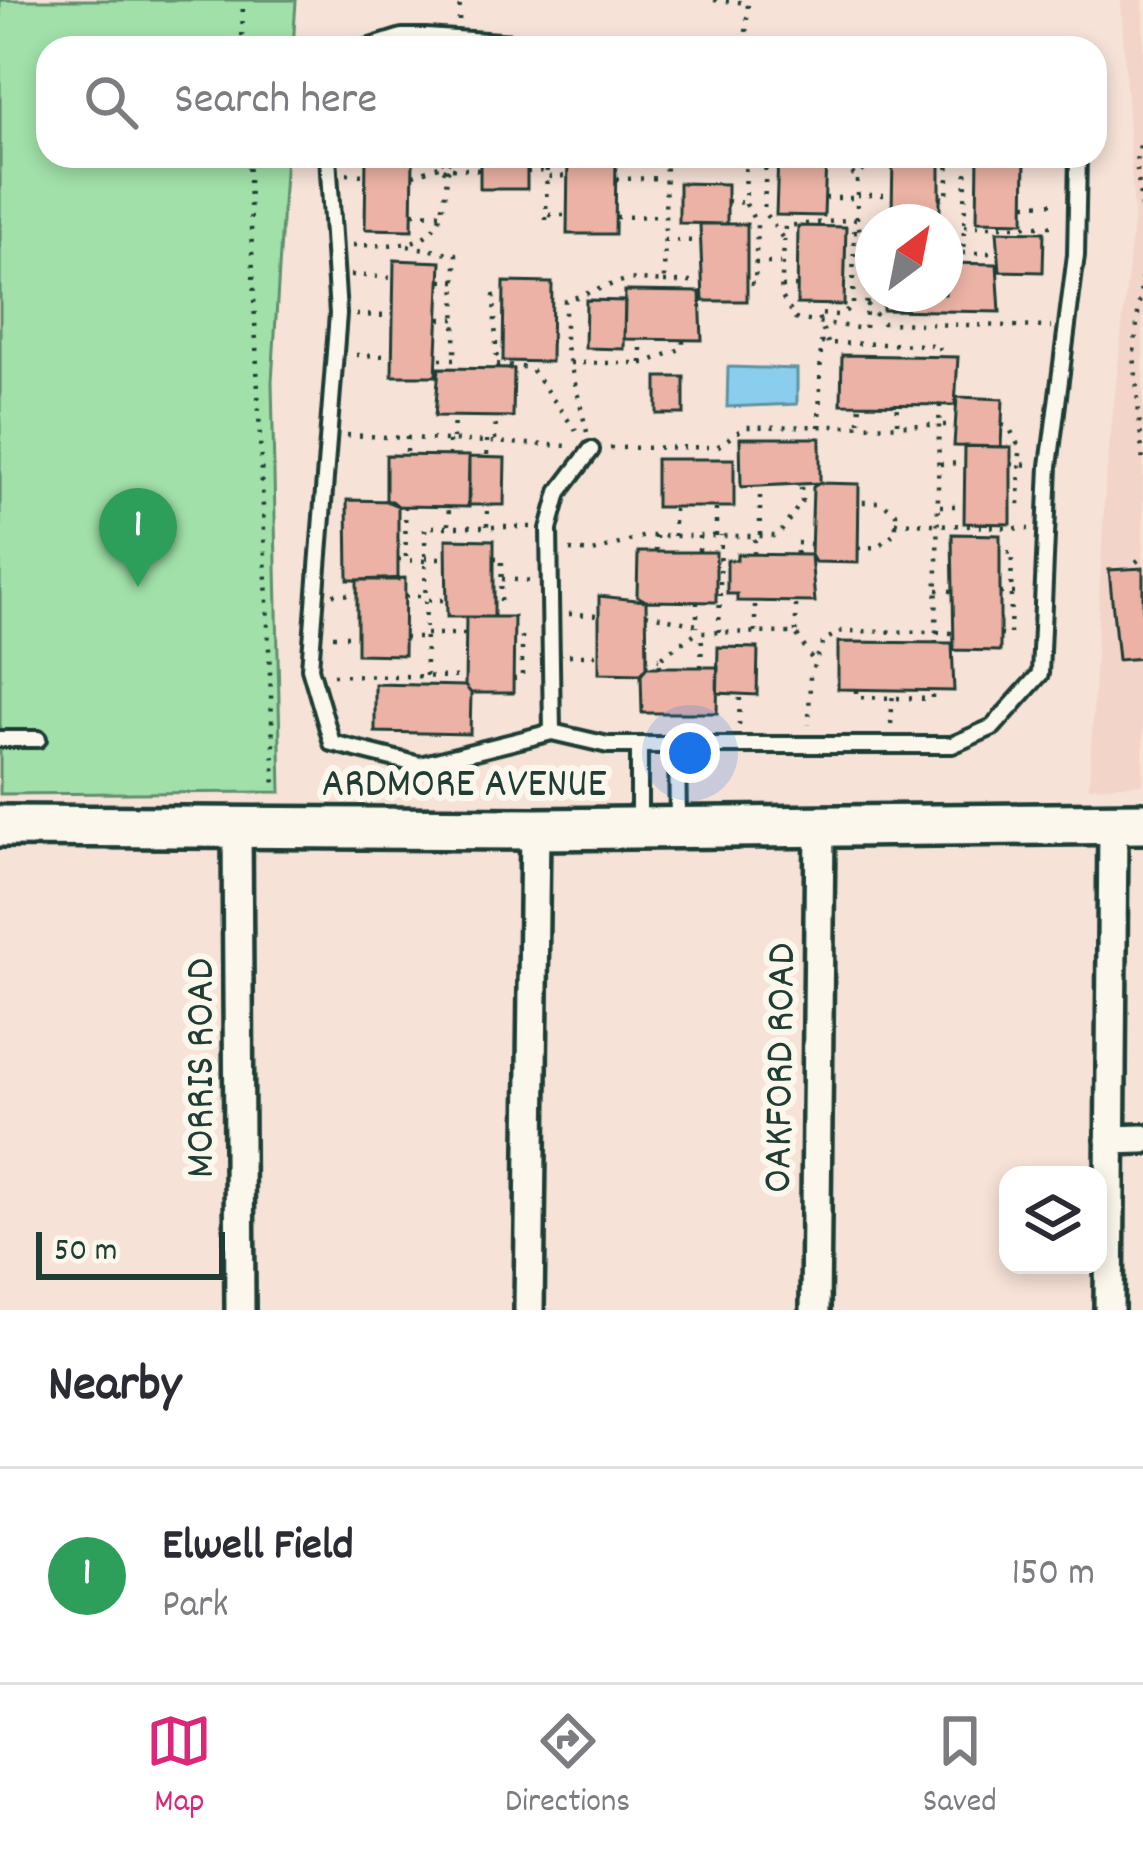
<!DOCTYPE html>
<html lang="en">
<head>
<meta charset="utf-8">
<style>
	body { margin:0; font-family:Dekko,sans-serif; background:#f2f2f3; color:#2b2b33 }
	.controls { position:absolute; right:36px; bottom:36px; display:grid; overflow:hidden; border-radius:24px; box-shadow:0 6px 18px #0003 }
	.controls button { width:108px; height:108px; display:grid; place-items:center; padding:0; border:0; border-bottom:3px solid #e1e1e2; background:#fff; color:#2b2b33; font:60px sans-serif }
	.compass { position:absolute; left:855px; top:204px; width:108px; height:108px; border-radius:50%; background:#fff; box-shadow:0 6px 18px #0003; rotate:32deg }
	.scale { position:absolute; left:36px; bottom:30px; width:189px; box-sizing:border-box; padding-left:12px; border:6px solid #1f3d34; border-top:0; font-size:33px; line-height:42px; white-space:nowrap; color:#1f3d34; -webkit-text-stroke:9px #fbf7ec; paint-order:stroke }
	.you { position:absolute; left:690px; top:753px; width:42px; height:42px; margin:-30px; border:9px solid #fff; border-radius:50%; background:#1a73e8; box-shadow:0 0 0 18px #1a73e833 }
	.badge { display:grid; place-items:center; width:78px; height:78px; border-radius:50%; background:#db2777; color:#fff; font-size:39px; font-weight:700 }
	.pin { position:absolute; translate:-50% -99px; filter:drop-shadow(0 3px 6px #0008) }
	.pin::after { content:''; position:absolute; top:63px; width:42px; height:36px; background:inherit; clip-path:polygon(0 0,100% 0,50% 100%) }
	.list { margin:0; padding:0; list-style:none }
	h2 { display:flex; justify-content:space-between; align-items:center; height:156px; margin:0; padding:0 48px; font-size:51px }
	h2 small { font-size:39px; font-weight:400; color:#7c7c81 }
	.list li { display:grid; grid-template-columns:78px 1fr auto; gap:36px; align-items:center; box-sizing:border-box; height:216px; padding:0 48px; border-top:3px solid #e1e1e2 }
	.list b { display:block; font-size:45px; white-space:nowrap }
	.list p { margin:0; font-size:39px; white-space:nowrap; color:#7c7c81 }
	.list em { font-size:39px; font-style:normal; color:#7c7c81 }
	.icon { flex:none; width:66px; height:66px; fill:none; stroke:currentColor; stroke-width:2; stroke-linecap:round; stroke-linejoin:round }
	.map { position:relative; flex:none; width:1143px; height:1310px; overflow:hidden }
	.search { position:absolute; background:#fff; box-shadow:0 6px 18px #0003; left:36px; right:36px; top:36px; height:132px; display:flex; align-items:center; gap:30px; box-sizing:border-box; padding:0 42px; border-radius:36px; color:#7c7c81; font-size:45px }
	.sheet { height:372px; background:#fff }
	nav { display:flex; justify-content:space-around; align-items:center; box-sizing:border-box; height:168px; border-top:3px solid #e1e1e2; background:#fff; font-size:33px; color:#7c7c81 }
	nav a { display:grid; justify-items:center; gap:6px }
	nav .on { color:#db2777 }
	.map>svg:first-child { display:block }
	.built { fill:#f3d4c8 }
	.green { fill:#a1e0a9; stroke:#608e6e; stroke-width:3 }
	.water { fill:#8acdec; stroke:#5f93a2; stroke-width:3 }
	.building { fill:#ebb2a5; stroke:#1f3d34; stroke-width:3 }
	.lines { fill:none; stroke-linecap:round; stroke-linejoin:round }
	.lane-casing { stroke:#1f3d34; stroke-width:22 }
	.street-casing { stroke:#1f3d34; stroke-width:36 }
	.secondary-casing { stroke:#1f3d34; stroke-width:48 }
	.path { stroke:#1f3d34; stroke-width:4.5; stroke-dasharray:3 9; stroke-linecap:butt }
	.lane { stroke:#fbf7ec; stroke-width:14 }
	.street { stroke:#fbf7ec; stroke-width:27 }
	.secondary { stroke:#fbf7ec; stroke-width:39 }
	.labels { text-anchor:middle; stroke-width:12; stroke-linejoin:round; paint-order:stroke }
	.street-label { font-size:42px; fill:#1f3d34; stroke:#fbf7ec }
</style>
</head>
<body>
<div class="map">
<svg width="1143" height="1310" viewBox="0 0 1143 1310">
	<rect width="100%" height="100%" fill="#f6e2d7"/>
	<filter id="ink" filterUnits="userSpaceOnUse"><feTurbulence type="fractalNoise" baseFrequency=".00833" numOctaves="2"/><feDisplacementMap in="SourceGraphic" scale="24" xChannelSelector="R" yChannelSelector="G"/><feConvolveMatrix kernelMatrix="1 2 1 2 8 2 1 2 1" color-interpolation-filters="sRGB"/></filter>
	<g filter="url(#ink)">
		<path class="built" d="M 1121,0 L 1143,0 L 1143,784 L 1089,787 L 1105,488 L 1134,215 Z"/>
		<path class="green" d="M 0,0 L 296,0 L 293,48 L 48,48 L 48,156 L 286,156 L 272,382 L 281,792 L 0,794 Z"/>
		<path class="water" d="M 728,367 L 797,369 L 797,404 L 727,407 Z"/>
		<path class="building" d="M 366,156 L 413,156 L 412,230 L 365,229 Z
			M 480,156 L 527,156 L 527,189 L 480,189 Z
			M 568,156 L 616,156 L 615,234 L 567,234 Z
			M 778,156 L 826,156 L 824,216 L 776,215 Z
			M 893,156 L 940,156 L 940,214 L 892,213 Z
			M 978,156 L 1025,156 L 1024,222 L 977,221 Z
			M 679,183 L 727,184 L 727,224 L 679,223 Z
			M 700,224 L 747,224 L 747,301 L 703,301 Z
			M 798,226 L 846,227 L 844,305 L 797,304 Z
			M 997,231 L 1044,232 L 1043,272 L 1000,271 Z
			M 394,260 L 441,262 L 436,376 L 392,376 Z
			M 945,263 L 997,264 L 1000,312 L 883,310 L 883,294 L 945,294 Z
			M 504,282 L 552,283 L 551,362 L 503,361 Z
			M 625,291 L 700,292 L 702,340 L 624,339 Z
			M 586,300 L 625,301 L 624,349 L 585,348 Z
			M 842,355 L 958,357 L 955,405 L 841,404 Z
			M 439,368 L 514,369 L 513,417 L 435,416 Z
			M 657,377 L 684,377 L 684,414 L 657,414 Z
			M 957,397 L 1003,399 L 1001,447 L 954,446 Z
			M 740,438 L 820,438 L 820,483 L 741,487 Z
			M 965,446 L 1011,447 L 1011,524 L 964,523 Z
			M 386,455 L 469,456 L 469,507 L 398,506 L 386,501 Z
			M 469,457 L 505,458 L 504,505 L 468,505 Z
			M 656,459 L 734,459 L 734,507 L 656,507 Z
			M 820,483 L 859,484 L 858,563 L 815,562 L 811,555 L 813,487 Z
			M 347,500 L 392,501 L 398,506 L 398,580 L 348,580 Z
			M 952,534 L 1000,535 L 1000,651 L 954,650 Z
			M 446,539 L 494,540 L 494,617 L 447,617 Z
			M 638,552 L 716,552 L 716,602 L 646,601 L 637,596 Z
			M 737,554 L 811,555 L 815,602 L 737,601 L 737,594 L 727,594 L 727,560 L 737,560 Z
			M 1143,568 L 1143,658 L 1118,660 L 1109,570 Z
			M 405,578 L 404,655 L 357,654 L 357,580 Z
			M 599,596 L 646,601 L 647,667 L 641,674 L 599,673 Z
			M 466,617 L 514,617 L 513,693 L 471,693 L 465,686 Z
			M 838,642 L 952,643 L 954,691 L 838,689 Z
			M 718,647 L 758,648 L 757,695 L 717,693 Z
			M 647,667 L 718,667 L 717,713 L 642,713 L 641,674 Z
			M 375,684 L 465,686 L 471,693 L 470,734 L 375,732 Z"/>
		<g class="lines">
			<g class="lane-casing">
				<path id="lane" d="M 367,48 L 402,37 L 426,37 L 591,48
					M 328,156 L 338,314 L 310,668 L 332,743 L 420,765 L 552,732 L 608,745 L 952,745 L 993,727 L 1040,674 L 1049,466 L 1076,255 L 1078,156
					M 552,732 L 549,529 L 559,492 L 591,450
					M 0,739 L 38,739
					M 639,745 L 639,824
					M 677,745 L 678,823"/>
			</g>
			<g class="street-casing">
				<path id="street" d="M 237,826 L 240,1310
					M 1110,1140 L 1143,1139
					M 529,1310 L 535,829
					M 815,1310 L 820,827
					M 1109,1310 L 1113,826"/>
			</g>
			<g class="secondary-casing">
				<path id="secondary" d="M 0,826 L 535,829 L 1143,823"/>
			</g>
			<path class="path" d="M 714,0 L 748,3 L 745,48
				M 459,21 L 460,0
				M 242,48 L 243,0
				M 1143,134 L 1136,161 L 1143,224
				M 248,156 L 275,790
				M 745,156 L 746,204 L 757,225 L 755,284 L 747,283
				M 766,156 L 764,212 L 784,240
				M 835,156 L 856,177
				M 1025,161 L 1062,162
				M 452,168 L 480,170
				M 527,172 L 545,171
				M 347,174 L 365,175
				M 413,175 L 439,166
				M 549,177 L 568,176
				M 616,179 L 664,178
				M 857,195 L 892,195
				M 940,197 L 947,198 L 949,156
				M 825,198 L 855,198
				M 727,201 L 745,203
				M 1025,204 L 1061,203
				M 413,213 L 443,214
				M 549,215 L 567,215
				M 616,217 L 664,216
				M 857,219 L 857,178 L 875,156
				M 546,220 L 547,156
				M 964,226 L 1059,226
				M 664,240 L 700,241
				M 353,245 C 420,246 444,246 447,172 L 453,165 L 445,157 L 439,166 L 447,172
				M 408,246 L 456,254 L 455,359
				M 945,253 L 963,253 L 967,156
				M 963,253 L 997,253
				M 755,263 L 780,263
				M 1143,265 L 1134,353 L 1143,464
				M 351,275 L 394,278
				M 441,281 L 456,281
				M 664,282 L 700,282
				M 782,287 L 797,286
				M 867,304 L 883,323 L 1051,327
				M 356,315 L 393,316
				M 440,319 L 458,319
				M 828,343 L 817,314 L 838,315 L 853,307 L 854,232 L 870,233 L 865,329 L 795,319 L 781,295 L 785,226 L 857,219 L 860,232
				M 356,355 L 392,356
				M 440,359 L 455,359 L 455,368
				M 570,363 L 645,363 L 683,348 L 683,340
				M 641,363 L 641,339
				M 497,364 L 530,368 L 580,436
				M 497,369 L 494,296 L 504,296
				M 940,405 L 939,425 L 954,425
				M 859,422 L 860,404
				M 897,423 L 898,404
				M 1002,425 L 1009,427 L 1020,449 L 1019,506 L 1011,506
				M 819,427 L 821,343 L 939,345 L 940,357
				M 587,432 L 565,343 L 565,301 L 628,279 L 664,282 L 666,156
				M 347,435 L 569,446
				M 407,437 L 407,455
				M 453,439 L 454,416
				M 487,440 L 487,457
				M 495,440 L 496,417
				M 610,448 L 717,447 L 745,427 L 939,425 L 936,632 L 842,631 L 823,641 L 810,676 L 809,725
				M 449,456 L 449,438
				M 940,464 L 964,463
				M 1011,464 L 1031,465
				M 801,487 L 802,501 L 813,501
				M 405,506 L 406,561
				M 940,506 L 964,506
				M 895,522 L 1029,529
				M 448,525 L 449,507
				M 487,526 L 487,505
				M 760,535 L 760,487
				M 656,536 L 656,552
				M 674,536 L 674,507
				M 699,536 L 699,552
				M 716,536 L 716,507
				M 858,548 L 877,547 L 896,532 L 896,513 L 881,502 L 859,502
				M 570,550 L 593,552 L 645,536 L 778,536 L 802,501
				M 754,554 L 755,536
				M 797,554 L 796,543 L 811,544
				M 425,558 L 447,558
				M 494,558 L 502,558 L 501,603 L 494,602
				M 398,560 L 426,561
				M 1136,562 L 1143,556
				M 502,579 L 532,581
				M 937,590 L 952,591
				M 1000,593 L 1024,593
				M 333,594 L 357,595
				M 405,596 L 426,596
				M 428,600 L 447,600
				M 697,602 L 697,627
				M 569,614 L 599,615
				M 646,614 L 697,625
				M 719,632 L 721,535
				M 755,632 L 755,601
				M 796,632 L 796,602
				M 426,634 L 466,634
				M 1000,635 L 1010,636 L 1012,552 L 1000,553
				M 333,636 L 357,636
				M 404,638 L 426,638
				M 936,643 L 936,632 L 952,633
				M 569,655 L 599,655
				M 646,657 L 659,659
				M 660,667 L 659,659 L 697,632 L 796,633 L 813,661
				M 701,667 L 702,633
				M 333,675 L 465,677
				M 426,676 L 425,527 L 532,527
				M 513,679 L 522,678 L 522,635 L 514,635
				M 856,690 L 856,697 L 932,699 L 932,690
				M 891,724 L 893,690
				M 739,725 L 740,694"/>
			<use href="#lane" class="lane"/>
			<use href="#street" class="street"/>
			<use href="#secondary" class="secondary"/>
		</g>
	</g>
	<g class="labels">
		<g class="street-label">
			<text x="464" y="795">ARDMORE AVENUE</text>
			<text transform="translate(197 1068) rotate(-90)" y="15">MORRIS ROAD</text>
			<text transform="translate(776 1068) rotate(-89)" y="15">OAKFORD ROAD</text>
		</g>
	</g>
</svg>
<div class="controls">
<button><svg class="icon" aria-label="layers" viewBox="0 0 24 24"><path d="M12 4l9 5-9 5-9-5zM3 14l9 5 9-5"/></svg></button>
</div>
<svg class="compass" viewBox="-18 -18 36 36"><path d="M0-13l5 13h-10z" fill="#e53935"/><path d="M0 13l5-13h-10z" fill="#7c7c81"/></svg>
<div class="scale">50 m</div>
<div class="you"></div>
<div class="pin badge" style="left:138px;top:587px;background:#2e9e5b">1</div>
<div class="search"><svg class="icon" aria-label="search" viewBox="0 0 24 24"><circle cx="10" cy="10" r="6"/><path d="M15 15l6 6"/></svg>Search here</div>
</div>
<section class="sheet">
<h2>Nearby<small></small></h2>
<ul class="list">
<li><span class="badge" style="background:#2e9e5b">1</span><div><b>Elwell Field</b><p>Park</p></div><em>150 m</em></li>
</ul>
</section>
<nav>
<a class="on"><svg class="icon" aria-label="map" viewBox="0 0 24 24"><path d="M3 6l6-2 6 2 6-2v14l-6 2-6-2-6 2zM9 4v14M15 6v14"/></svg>Map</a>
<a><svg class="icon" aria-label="directions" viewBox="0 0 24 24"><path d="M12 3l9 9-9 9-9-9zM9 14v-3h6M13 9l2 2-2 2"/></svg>Directions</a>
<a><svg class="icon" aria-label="saved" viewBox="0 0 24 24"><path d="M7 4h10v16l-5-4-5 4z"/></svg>Saved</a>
</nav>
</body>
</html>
